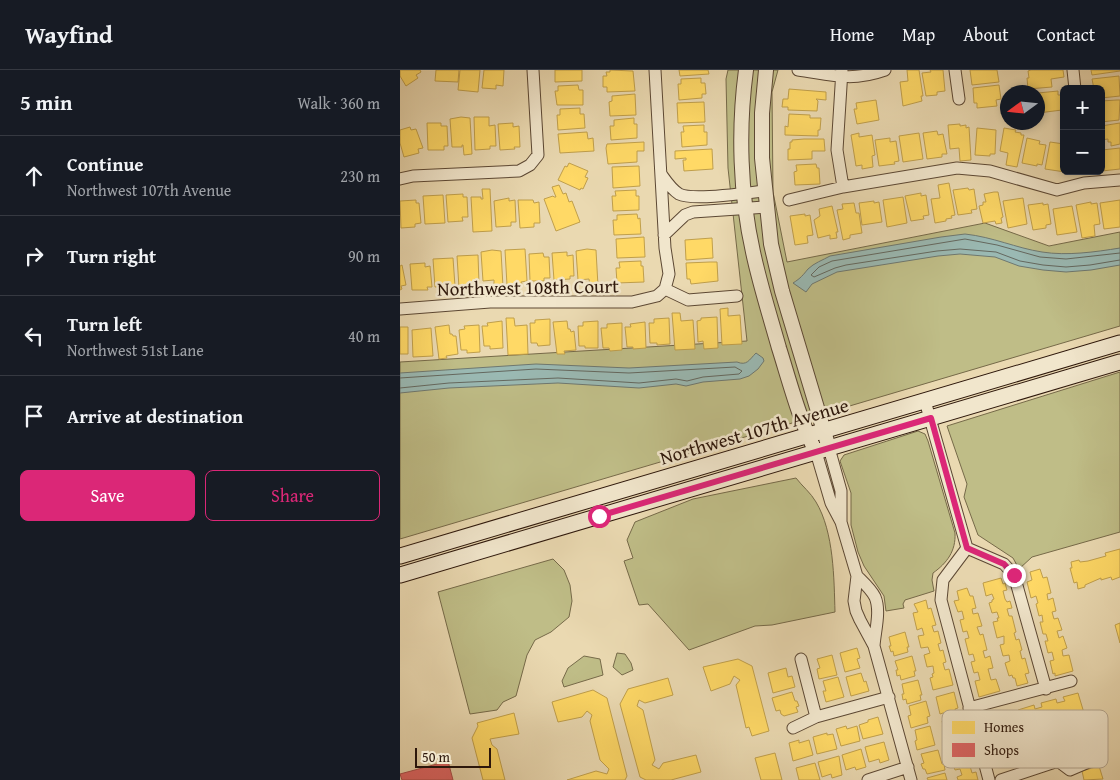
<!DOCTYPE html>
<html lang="en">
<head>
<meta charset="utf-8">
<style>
	body { margin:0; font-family:"Gentium Book Plus",serif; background:#242831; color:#f1f3f6 }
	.controls { position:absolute; right:15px; top:15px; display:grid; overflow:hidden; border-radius:8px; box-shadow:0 2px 8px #0003 }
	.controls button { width:45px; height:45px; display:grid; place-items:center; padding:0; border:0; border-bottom:1px solid #363941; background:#171b24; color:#f1f3f6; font:25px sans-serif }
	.compass { position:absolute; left:600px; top:15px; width:45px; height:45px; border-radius:50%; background:#171b24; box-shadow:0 2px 8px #0003; rotate:255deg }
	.scale { position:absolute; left:15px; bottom:12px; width:76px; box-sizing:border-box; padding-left:5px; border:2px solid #2d170b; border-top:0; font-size:14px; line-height:18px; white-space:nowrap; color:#2d170b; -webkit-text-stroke:4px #f1e6cc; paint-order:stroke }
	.stop { position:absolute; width:15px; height:15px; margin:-11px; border:4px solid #db2777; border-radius:50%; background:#fff }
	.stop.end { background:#db2777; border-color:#fff; box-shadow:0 1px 5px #0008 }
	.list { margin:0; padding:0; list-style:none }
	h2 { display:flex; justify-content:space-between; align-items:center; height:65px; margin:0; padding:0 20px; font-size:21px }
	h2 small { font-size:16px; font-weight:400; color:#9ea1a6 }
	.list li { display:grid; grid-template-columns:32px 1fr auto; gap:15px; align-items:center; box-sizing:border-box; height:80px; padding:0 20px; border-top:1px solid #363941 }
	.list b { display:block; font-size:19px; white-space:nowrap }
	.list p { margin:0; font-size:16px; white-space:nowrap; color:#9ea1a6 }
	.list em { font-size:16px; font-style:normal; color:#9ea1a6 }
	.actions { display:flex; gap:10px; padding:15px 20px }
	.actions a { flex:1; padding:11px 0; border:1px solid #db2777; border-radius:8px; text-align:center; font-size:18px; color:#db2777 }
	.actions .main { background:#db2777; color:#fff }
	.icon { flex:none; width:28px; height:28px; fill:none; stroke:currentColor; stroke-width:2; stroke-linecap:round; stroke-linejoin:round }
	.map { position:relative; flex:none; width:720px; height:710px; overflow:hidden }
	header { display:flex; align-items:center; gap:30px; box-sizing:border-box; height:70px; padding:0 25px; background:#171b24; border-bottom:1px solid #363941 }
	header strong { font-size:24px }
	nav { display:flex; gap:28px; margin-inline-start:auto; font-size:18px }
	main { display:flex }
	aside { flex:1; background:#171b24 }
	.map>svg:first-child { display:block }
	.green { fill:#bfbd87; stroke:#766a49 }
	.water { fill:#9ab9b3; stroke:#6e7870 }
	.homes { fill:#ffd966; stroke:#c09f4b }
	.shops { fill:#e06666; stroke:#aa4e4b }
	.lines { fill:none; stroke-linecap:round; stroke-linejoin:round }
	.shore { stroke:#64685f; stroke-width:1 }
	.minor-casing { stroke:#5c4834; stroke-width:13 }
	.tertiary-casing { stroke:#5c4834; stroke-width:16 }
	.secondary-casing { stroke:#2d170b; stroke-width:17 }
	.minor { stroke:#f1e6cc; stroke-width:11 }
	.tertiary { stroke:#f1e6cc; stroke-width:14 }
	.secondary { stroke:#f1e6cc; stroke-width:15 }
	.route { stroke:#db2777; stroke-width:6 }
	.labels { text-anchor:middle; stroke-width:5; stroke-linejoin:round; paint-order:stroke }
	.street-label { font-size:19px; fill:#2d170b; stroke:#f1e6cc }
	.key { fill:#f1e6cc; stroke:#b6a892; stroke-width:1 }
	.key-label { font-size:14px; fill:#2d170b }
</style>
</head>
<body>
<header>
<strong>Wayfind</strong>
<nav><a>Home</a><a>Map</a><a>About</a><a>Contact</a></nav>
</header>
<main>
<aside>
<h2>5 min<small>Walk · 360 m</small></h2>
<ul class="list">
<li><svg class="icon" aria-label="ahead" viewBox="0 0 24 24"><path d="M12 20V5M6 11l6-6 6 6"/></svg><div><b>Continue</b><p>Northwest 107th Avenue</p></div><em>230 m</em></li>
<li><svg class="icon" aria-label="right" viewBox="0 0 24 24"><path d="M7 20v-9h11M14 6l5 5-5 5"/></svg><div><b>Turn right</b></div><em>90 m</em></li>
<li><svg class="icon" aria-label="left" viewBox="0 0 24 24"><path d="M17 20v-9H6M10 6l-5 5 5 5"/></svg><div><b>Turn left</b><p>Northwest 51st Lane</p></div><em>40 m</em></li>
<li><svg class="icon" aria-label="arrive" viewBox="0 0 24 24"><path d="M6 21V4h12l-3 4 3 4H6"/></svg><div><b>Arrive at destination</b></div></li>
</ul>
<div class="actions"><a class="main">Save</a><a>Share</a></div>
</aside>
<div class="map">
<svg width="720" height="710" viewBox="0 0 720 710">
	<rect width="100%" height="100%" fill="#ead9b1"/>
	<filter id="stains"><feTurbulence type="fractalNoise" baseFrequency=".004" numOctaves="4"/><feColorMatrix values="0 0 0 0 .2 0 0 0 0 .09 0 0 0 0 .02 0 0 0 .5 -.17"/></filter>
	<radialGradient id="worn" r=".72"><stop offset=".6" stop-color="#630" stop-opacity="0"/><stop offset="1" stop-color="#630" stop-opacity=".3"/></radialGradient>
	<path class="green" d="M 328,0 L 378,0 L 372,22 L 373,122 L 387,192 L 585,153 L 649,176 L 720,162 L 720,256 L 0,469 L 0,292 L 347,271 L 328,98 L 326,9 Z
		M 720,302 L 720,462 L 632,487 L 619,499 L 613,488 L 578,465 L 564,427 L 567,414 L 547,356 Z
		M 518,361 L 525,364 L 528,371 L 555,463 C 556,481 547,493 533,503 L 532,510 L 534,521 L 505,530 L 503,534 L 504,538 L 486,541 L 484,526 L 464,496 L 458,482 L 451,455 L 451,423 L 440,391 L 444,385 Z
		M 396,408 C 402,416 411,423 416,432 C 434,462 434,509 435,542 L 372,555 L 355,556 L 289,580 L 248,534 L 239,535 L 224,491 L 233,488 L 227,470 L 235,452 L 293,429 Z
		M 153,489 L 164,500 L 170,515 L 172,531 L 169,547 L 151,562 L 135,570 L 127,585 L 116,626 L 103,632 L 97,640 L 70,644 L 38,522 Z
		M 217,583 L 225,584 L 231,593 L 233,600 L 222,605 L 213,597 Z
		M 184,586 L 200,589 L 203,605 L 164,617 L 162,611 L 168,598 Z"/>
	<path class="water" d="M 565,164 C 593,167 616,178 642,182 C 667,186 695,182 720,178 L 720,195 L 691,200 L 666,202 L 643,200 L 619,196 L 595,187 L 560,184 L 538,186 L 437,202 L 412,214 L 406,222 L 393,213 C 401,208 403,205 408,199 C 414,193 423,190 430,186 L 541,167 Z
		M 356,283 L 363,288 L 364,291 L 358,299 L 349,306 L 340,309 L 303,312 L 286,316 L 276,314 L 239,318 L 158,313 L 49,318 L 0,323 L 0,303 L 136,294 L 229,298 L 337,292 C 347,296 349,290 356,283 Z"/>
	<path class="homes" d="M 0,0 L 20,0 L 21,2 L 16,5 L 18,8 L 6,16 L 0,6 Z
		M 36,0 L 59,0 L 58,12 L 35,11 Z
		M 60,0 L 80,0 L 78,22 L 58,20 Z
		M 84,0 L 104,0 L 103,16 L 96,15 L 96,19 L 82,18 Z
		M 155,0 L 182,0 L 182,11 L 155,12 Z
		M 210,0 L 233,1 L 235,21 L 207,22 L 207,17 L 203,17 L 203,6 L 207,6 L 206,2 L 210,2 Z
		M 279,0 L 308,0 L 309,4 L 280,6 Z
		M 507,0 L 519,0 L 523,26 L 521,26 L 522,31 L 503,36 L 500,12 L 508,11 Z
		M 530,0 L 543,0 L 545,21 L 537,22 L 537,25 L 526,26 L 522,3 L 531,2 Z
		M 570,0 L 597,0 L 599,12 L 572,15 Z
		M 631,0 L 663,0 L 664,7 L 651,9 L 652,17 L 628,19 L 627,8 L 629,8 L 628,1 Z
		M 691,0 L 720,0 L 720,1 L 692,5 Z
		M 719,6 L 720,26 L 701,28 L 701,19 L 694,19 L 692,9 Z
		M 301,8 L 301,13 L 305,13 L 306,24 L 302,24 L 302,28 L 279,30 L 278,14 L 281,14 L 281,9 Z
		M 178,15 L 179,20 L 183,20 L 183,35 L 157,35 L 155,21 L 158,21 L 158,16 Z
		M 599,15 L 601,29 L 596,30 L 597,36 L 577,38 L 577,33 L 574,33 L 573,18 Z
		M 389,19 L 426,22 L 426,30 L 416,29 L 418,31 L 417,41 L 388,40 L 388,37 L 382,37 L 383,29 L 388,29 Z
		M 658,21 L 658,25 L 661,25 L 662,40 L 638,43 L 638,23 Z
		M 235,24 L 236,45 L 210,46 L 209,32 L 212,31 L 212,26 Z
		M 476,30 L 479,50 L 457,54 L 454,39 L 457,39 L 456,33 Z
		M 717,30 L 720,30 L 719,50 L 701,52 L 701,31 Z
		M 304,32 L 305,52 L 278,53 L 277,33 Z
		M 180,38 L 180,44 L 184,44 L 185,58 L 158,60 L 157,45 L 160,45 L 160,39 Z
		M 389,44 L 410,45 L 410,48 L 421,48 L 420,60 L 418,60 L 418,66 L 385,65 L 385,56 L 388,57 Z
		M 61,47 L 70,48 L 72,84 L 64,85 L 63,75 L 62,75 L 62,77 L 52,77 L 50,49 Z
		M 74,47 L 89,47 L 89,56 L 95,55 L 96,76 L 90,76 L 90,79 L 75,80 Z
		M 234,48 L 234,54 L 237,54 L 237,68 L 211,70 L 210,56 L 214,56 L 214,50 Z
		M 27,53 L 41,53 L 41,56 L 47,56 L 48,76 L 44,76 L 44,80 L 28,80 Z
		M 113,53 L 113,57 L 119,56 L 120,77 L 114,77 L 115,79 L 100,80 L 98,54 Z
		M 720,53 L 720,74 L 711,76 L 711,72 L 708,72 L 708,69 L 701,70 L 701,56 Z
		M 560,54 L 560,56 L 566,55 L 566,58 L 569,57 L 571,90 L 560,91 L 559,78 L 550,79 L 548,55 Z
		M 304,55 L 304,62 L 307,62 L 307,75 L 282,77 L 281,62 L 284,62 L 283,56 Z
		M 10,57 L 11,60 L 16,59 L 23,78 L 18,79 L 19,83 L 4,87 L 0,73 L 0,60 Z
		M 577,58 L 596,60 L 595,84 L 590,84 L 590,86 L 575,85 Z
		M 604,58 L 616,60 L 615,62 L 621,63 L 621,65 L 624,65 L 617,97 L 606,95 L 608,83 L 600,81 Z
		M 537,61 L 538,65 L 543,64 L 547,84 L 542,84 L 542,87 L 527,89 L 523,63 Z
		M 187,62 L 188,69 L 193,68 L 194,81 L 160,83 L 158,64 Z
		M 459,63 L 459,67 L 472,65 L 475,85 L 472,86 L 473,97 L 462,99 L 462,95 L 456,96 L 451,65 Z
		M 519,63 L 523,89 L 503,92 L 499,66 Z
		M 490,68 L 490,72 L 496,71 L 499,91 L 494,92 L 495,94 L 479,96 L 475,70 Z
		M 627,68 L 640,71 L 639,74 L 646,75 L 642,95 L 637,94 L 637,96 L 622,93 Z
		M 404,69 L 424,69 L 425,81 L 412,81 L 412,89 L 388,90 L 388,79 L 390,79 L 390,72 L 392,72 L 392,70 Z
		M 244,72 L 244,81 L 237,81 L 237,92 L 208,94 L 206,78 L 207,74 Z
		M 650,72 L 664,74 L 665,102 L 645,99 Z
		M 720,78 L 720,99 L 702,101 L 702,80 Z
		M 312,79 L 313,99 L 284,101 L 283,90 L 286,90 L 286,88 L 275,89 L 275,81 Z
		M 169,93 L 188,101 L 185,107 L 188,108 L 183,119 L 181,118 L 180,120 L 158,110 L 165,96 L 167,97 Z
		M 416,94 L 417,98 L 419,98 L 420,114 L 395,115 L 394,102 L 397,101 L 396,95 Z
		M 239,96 L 240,116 L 213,118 L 212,97 Z
		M 549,113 L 555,145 L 551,146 L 552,148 L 546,149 L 546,151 L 535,153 L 531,129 L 540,128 L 538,115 Z
		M 159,115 L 163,124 L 166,123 L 169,132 L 172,131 L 180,152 L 156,161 L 144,129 L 153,126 L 154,127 L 156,127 L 152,117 Z
		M 568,118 L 569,120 L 574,119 L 577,139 L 571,140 L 572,143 L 558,145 L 553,120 Z
		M 82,119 L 90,119 L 92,161 L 73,162 L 71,127 L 81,127 L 81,129 L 83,129 Z
		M 236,120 L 236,126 L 239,126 L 239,140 L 213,141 L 212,126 L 216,126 L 215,121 Z
		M 594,122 L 598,122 L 603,147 L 601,148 L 602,153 L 596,154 L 595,151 L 583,153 L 579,136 L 583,135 L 583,132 L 586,132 L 584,124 Z
		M 521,123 L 521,126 L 526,125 L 529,145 L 523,146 L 524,149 L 511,151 L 505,126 Z
		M 63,124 L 63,127 L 67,127 L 68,147 L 62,147 L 63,151 L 48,152 L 46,125 Z
		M 43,125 L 45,153 L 25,154 L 23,126 Z
		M 503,127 L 507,153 L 487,157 L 483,130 Z
		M 109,128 L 109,131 L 115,130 L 116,152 L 111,152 L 111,156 L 96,157 L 94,131 Z
		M 623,128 L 627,154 L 608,158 L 603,131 Z
		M 16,130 L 16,133 L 19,133 L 21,153 L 15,154 L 15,157 L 1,158 L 0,131 Z
		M 118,130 L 133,130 L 134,133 L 139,132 L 140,153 L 134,153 L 134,157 L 120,158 Z
		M 720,130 L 720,157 L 704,159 L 700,133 Z
		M 474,131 L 474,133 L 479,132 L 482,152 L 462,155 L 459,133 Z
		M 691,132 L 691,134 L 697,133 L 700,154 L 694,155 L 695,166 L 682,168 L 676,135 Z
		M 454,133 L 456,143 L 459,143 L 462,163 L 450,165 L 450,168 L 443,170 L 437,140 L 443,139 L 442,134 Z
		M 643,133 L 643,135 L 648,134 L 651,154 L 646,155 L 646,158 L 633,160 L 628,135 Z
		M 432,136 L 438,162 L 436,162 L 437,168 L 430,169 L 430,165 L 418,168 L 414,150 L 420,146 L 419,139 Z
		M 672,136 L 677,162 L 657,165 L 653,139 Z
		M 237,144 L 238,149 L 240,148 L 241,164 L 214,165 L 213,150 L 217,150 L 217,145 Z
		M 405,144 L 405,146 L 410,145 L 413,165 L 407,166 L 408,173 L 395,175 L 390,146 Z
		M 244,167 L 245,187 L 217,188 L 216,169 Z
		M 312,168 L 313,188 L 286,190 L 285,170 Z
		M 125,179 L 127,211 L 121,212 L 122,214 L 107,215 L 105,180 Z
		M 187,179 L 196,180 L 198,216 L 190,217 L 189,209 L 178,210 L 176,181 Z
		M 92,180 L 101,181 L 103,217 L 94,218 L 94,210 L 83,211 L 81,182 Z
		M 167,182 L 167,186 L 173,185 L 174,206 L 170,206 L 170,209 L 154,210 L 152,183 Z
		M 143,183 L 144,187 L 149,187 L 150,208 L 144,208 L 144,211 L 130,211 L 129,184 Z
		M 78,185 L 79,214 L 74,214 L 74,217 L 59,218 L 57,186 Z
		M 53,188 L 55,216 L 35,217 L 33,189 Z
		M 241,191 L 241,196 L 243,196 L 244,212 L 217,213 L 216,198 L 220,198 L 219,192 Z
		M 310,192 L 317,192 L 318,211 L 291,214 L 290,209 L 287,209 L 286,193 Z
		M 25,193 L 25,197 L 30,196 L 32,217 L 27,217 L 28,220 L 12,220 L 10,194 Z
		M 2,195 L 6,215 L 1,216 L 2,219 L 0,220 L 0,196 Z
		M 328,238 L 328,246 L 340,245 L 342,274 L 322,275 L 320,239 Z
		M 272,243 L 280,243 L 281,251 L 293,250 L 295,279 L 275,280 Z
		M 317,247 L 318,278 L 304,279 L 303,271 L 298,272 L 297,251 L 301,250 L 301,248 Z
		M 106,248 L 114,248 L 115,256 L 127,255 L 128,284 L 108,285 Z
		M 269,248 L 270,274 L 257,275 L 257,273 L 250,273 L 249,253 L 254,253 L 254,249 Z
		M 150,249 L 150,275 L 138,276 L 137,273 L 131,273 L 130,253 L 135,253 L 135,250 Z
		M 102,251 L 103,278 L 90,279 L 90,276 L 84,276 L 82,256 L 88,256 L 87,253 Z
		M 167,251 L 168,259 L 170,259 L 171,262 L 174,261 L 176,280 L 164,281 L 165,284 L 157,284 L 153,252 Z
		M 198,251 L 198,278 L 185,278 L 185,276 L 179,276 L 178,256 L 183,256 L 183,252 Z
		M 245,252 L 246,278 L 233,279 L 233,277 L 227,277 L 225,257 L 231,257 L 230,254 Z
		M 222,253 L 222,280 L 210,281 L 209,278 L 203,278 L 201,258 L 207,258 L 207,254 Z
		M 49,255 L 50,264 L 52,264 L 53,266 L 56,266 L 58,284 L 46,286 L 47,288 L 39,289 L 35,257 Z
		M 79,255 L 80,282 L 67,283 L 67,280 L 61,280 L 59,260 L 65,259 L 64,256 Z
		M 0,257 L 8,257 L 8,284 L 0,284 Z
		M 31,258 L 33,286 L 13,287 L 12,260 Z
		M 720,479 L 720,507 L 712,510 L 711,507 L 701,510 L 701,508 L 685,515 L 685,517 L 678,519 L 677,512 L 674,513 L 670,498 L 672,498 L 671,492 L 679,490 L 680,492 L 688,491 L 706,486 L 705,483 Z
		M 640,499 L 643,508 L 647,507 L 651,523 L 647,524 L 648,530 L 653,528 L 656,541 L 652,542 L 654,549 L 658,548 L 662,560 L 657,561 L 659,568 L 663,566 L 667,578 L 662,580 L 663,586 L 669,585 L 673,601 L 655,606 L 655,603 L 653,604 L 650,591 L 654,590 L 652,582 L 648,583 L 645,571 L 648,571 L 646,564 L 643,564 L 640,552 L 643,552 L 642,545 L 639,546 L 636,534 L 638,533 L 636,526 L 631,528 L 627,512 L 632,510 L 630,502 Z
		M 601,508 L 603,514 L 605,513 L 607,520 L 603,521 L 605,529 L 607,532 L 610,531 L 612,538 L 607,539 L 609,546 L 612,546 L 616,562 L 614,563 L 616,570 L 619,569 L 622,580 L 620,581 L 622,589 L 625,588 L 629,603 L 625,604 L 628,613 L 617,616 L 615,608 L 613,608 L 612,605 L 609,606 L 605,593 L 610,591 L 609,585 L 603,586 L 600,575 L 604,574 L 604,566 L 597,568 L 593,552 L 598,551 L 597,548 L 599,548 L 597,542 L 592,543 L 589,533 L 592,532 L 592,530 L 594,529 L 592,524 L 586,526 L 583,513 Z
		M 567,518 L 570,526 L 573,526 L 576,538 L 572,539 L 573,544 L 578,543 L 582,556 L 577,557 L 580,565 L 583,564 L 587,580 L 583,581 L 585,588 L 590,586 L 593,598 L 588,599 L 591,610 L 596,609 L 600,621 L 579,627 L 575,611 L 580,610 L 578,602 L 574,603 L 571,592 L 575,591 L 573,584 L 569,585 L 565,569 L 569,568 L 567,561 L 563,562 L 560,550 L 564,549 L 562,541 L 558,542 L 554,531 L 559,530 L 557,521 Z
		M 526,530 L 528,539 L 531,538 L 536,555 L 532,556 L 534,562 L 538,561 L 541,573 L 538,574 L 540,581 L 543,580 L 546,592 L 543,593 L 545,600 L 549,599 L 553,615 L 533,620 L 530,608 L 533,607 L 532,604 L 534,603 L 533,596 L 527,597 L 524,585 L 530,583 L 528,577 L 521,578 L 518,566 L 524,565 L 522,558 L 517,560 L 513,543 L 518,542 L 514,534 Z
		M 720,553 L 720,573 L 715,555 Z
		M 505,562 L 509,577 L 507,577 L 508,582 L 494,586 L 493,581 L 491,582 L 489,576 L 491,576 L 489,567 Z
		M 457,578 L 460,588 L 457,589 L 460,598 L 445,602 L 440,583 Z
		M 432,585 L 437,605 L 419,609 L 417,599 L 420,598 L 417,589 Z
		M 512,586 L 516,601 L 514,601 L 515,606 L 501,610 L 500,605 L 497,606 L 496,600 L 498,600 L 495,591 Z
		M 338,589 L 352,596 L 369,661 L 352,666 L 349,657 L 346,658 L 336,615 L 340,610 L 334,606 L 330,614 L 311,621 L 303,597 Z
		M 386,598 L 388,607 L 392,606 L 395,617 L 373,623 L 368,603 Z
		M 461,603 L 464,612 L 466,611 L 469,621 L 451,626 L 446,607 Z
		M 438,607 L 444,627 L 426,632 L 423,621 L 426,621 L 423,611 Z
		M 268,608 L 273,625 L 245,633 L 239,630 L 237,636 L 243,640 L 255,690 L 252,695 L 259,699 L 263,693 L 296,685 L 301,702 L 271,710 L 246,710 L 240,707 L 220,634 L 228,619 Z
		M 518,610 L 522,625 L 520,625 L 521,630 L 507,634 L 506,629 L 503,630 L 502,624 L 504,624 L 502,614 Z
		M 193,620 L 207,628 L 227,706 L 225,710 L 167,710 L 196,701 L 207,704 L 209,699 L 200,690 L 190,651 L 192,645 L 187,641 L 182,647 L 158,652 L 152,632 Z
		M 392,622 L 395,631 L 397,631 L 399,636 L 396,637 L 398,642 L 384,646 L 381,644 L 380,640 L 376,641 L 372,628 Z
		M 554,622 L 558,638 L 555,639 L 557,646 L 560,646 L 563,657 L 561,658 L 562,664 L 565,664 L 569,676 L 566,677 L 567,683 L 570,682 L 573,695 L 570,696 L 572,703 L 576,702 L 578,710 L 558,710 L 557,707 L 562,705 L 560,699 L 555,700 L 551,688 L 557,686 L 556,680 L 550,682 L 547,670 L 553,668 L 551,661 L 545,662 L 542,651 L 547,649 L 546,642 L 540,644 L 536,627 Z
		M 678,623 L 684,643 L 670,646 L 669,643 L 660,645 L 661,649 L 647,653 L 646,649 L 637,651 L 638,656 L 626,659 L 625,654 L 612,658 L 613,661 L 602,663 L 602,660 L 591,663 L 588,651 L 595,649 L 594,646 L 610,641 L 611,645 L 619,643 L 618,640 L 634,635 L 635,639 L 642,637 L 641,633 L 656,629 L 657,633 L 665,631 L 663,627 Z
		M 526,631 L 530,646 L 527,647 L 528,653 L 511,658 L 508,646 L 511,645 L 509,636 Z
		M 114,643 L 119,664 L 90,669 L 92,675 L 97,679 L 105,710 L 83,710 L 72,668 L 78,656 L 77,653 Z
		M 478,647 L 483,664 L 463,669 L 459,655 L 468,652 L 468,650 Z
		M 446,656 L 447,659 L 457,656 L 460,671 L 441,676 L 436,659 Z
		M 530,656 L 535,675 L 517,680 L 515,671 L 517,670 L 515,660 Z
		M 427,663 L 427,665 L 433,664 L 437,679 L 417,684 L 413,667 Z
		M 399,670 L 399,673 L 409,670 L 413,685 L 393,691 L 389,673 Z
		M 484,672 L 489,690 L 480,693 L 479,689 L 469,692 L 465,677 Z
		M 461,679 L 466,697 L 456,700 L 455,697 L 446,700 L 442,685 Z
		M 538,680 L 542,694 L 544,694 L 545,700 L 527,704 L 525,699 L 523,699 L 521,694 L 524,693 L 521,684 Z
		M 375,683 L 382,710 L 361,710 L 355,688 Z
		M 439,686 L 442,705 L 432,708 L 431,704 L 422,707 L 418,692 Z
		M 415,693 L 420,710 L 399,710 L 396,698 Z
		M 699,696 L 703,709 L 684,710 L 682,701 Z
		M 545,703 L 547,710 L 528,710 L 527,708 Z"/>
	<path class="shops" d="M 48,691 L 53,710 L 2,710 L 0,704 Z"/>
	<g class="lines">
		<path class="shore" d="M 720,183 L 666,189 L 640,187 L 597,175 L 565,169 L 432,191 L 419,197 L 411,205 L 414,207 L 435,198 L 446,195 L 537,181 L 560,179 L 596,182 L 620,191 L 643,195 L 666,197 L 690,195 L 720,190
			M 0,308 L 136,299 L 229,303 L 335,297 L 342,301 L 339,304 L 303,307 L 287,311 L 276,309 L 239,313 L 158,308 L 49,313 L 0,318"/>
		<g class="minor-casing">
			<path id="minor" d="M 398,0 C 432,5 451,12 485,0
				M 442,0 L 437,80 L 443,117
				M 555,0 L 559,29
				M 673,0 L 675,19
				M 261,104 C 266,111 271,119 279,124 C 293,131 347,123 364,121
				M 0,109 L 13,106 L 119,101 L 130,95 L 138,85 L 133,0
				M 389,130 L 443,117 L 557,98 L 590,101 L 657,120 L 684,113 L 720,110
				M 264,165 L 285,145 L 293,142 L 366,137
				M 265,219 L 288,230 L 337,226
				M 0,239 L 90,232 L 232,232 L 257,226 L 265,219 L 269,204 L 265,178 L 255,0
				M 525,331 L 567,478
				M 429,378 L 441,421 L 441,451
				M 416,382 L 431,433 L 441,452 L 457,506 L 454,531 L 456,541 L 460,550 L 474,576 L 511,710
				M 567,478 L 543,510 L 541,530 L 589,710
				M 567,478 L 604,494 L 614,505 L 646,619
				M 457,506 C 463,512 471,519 475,527 C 481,541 475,561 474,576
				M 401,589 L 416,647
				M 569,638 L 671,611
				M 393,658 L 416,647 L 489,627
				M 670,700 L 691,691
				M 468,710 L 508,697
				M 601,710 L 658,691 L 670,700"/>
		</g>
		<g class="tertiary-casing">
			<path id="tertiary" d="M 346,0 C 338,59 340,124 353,182 C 360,215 370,246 379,278 C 390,313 399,349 416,382
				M 366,0 L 362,43 L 362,88 L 371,174 L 382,221 L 429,378"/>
		</g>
		<g class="secondary-casing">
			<path id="secondary" d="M 0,486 L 720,273
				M 0,505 L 720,292"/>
		</g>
		<use href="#minor" class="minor"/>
		<use href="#tertiary" class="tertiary"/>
		<use href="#secondary" class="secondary"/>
	</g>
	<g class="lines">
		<path class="route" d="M 199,446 L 531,348 L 567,478 L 604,494 L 614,505"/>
	</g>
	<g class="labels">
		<g class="street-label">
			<text transform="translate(128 217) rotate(-1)" y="7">Northwest 108th Court</text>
			<text transform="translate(354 361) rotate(-16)" y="7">Northwest 107th Avenue</text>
		</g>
	</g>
	<rect x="542" y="640" width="166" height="58" rx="8" class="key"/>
	<rect x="552" y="651" width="23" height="13" fill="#ffd966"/>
	<rect x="552" y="673" width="23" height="14" fill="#e06666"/>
	<g class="key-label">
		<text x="584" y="662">Homes</text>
		<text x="584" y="685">Shops</text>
	</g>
	<rect width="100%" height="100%" filter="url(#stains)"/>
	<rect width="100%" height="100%" fill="url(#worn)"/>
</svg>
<div class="controls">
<button>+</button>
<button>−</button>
</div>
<svg class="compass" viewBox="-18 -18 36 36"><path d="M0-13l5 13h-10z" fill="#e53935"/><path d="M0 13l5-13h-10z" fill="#9ea1a6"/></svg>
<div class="scale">50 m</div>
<div class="stop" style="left:199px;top:446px"></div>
<div class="stop end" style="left:614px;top:505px"></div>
</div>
</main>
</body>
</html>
